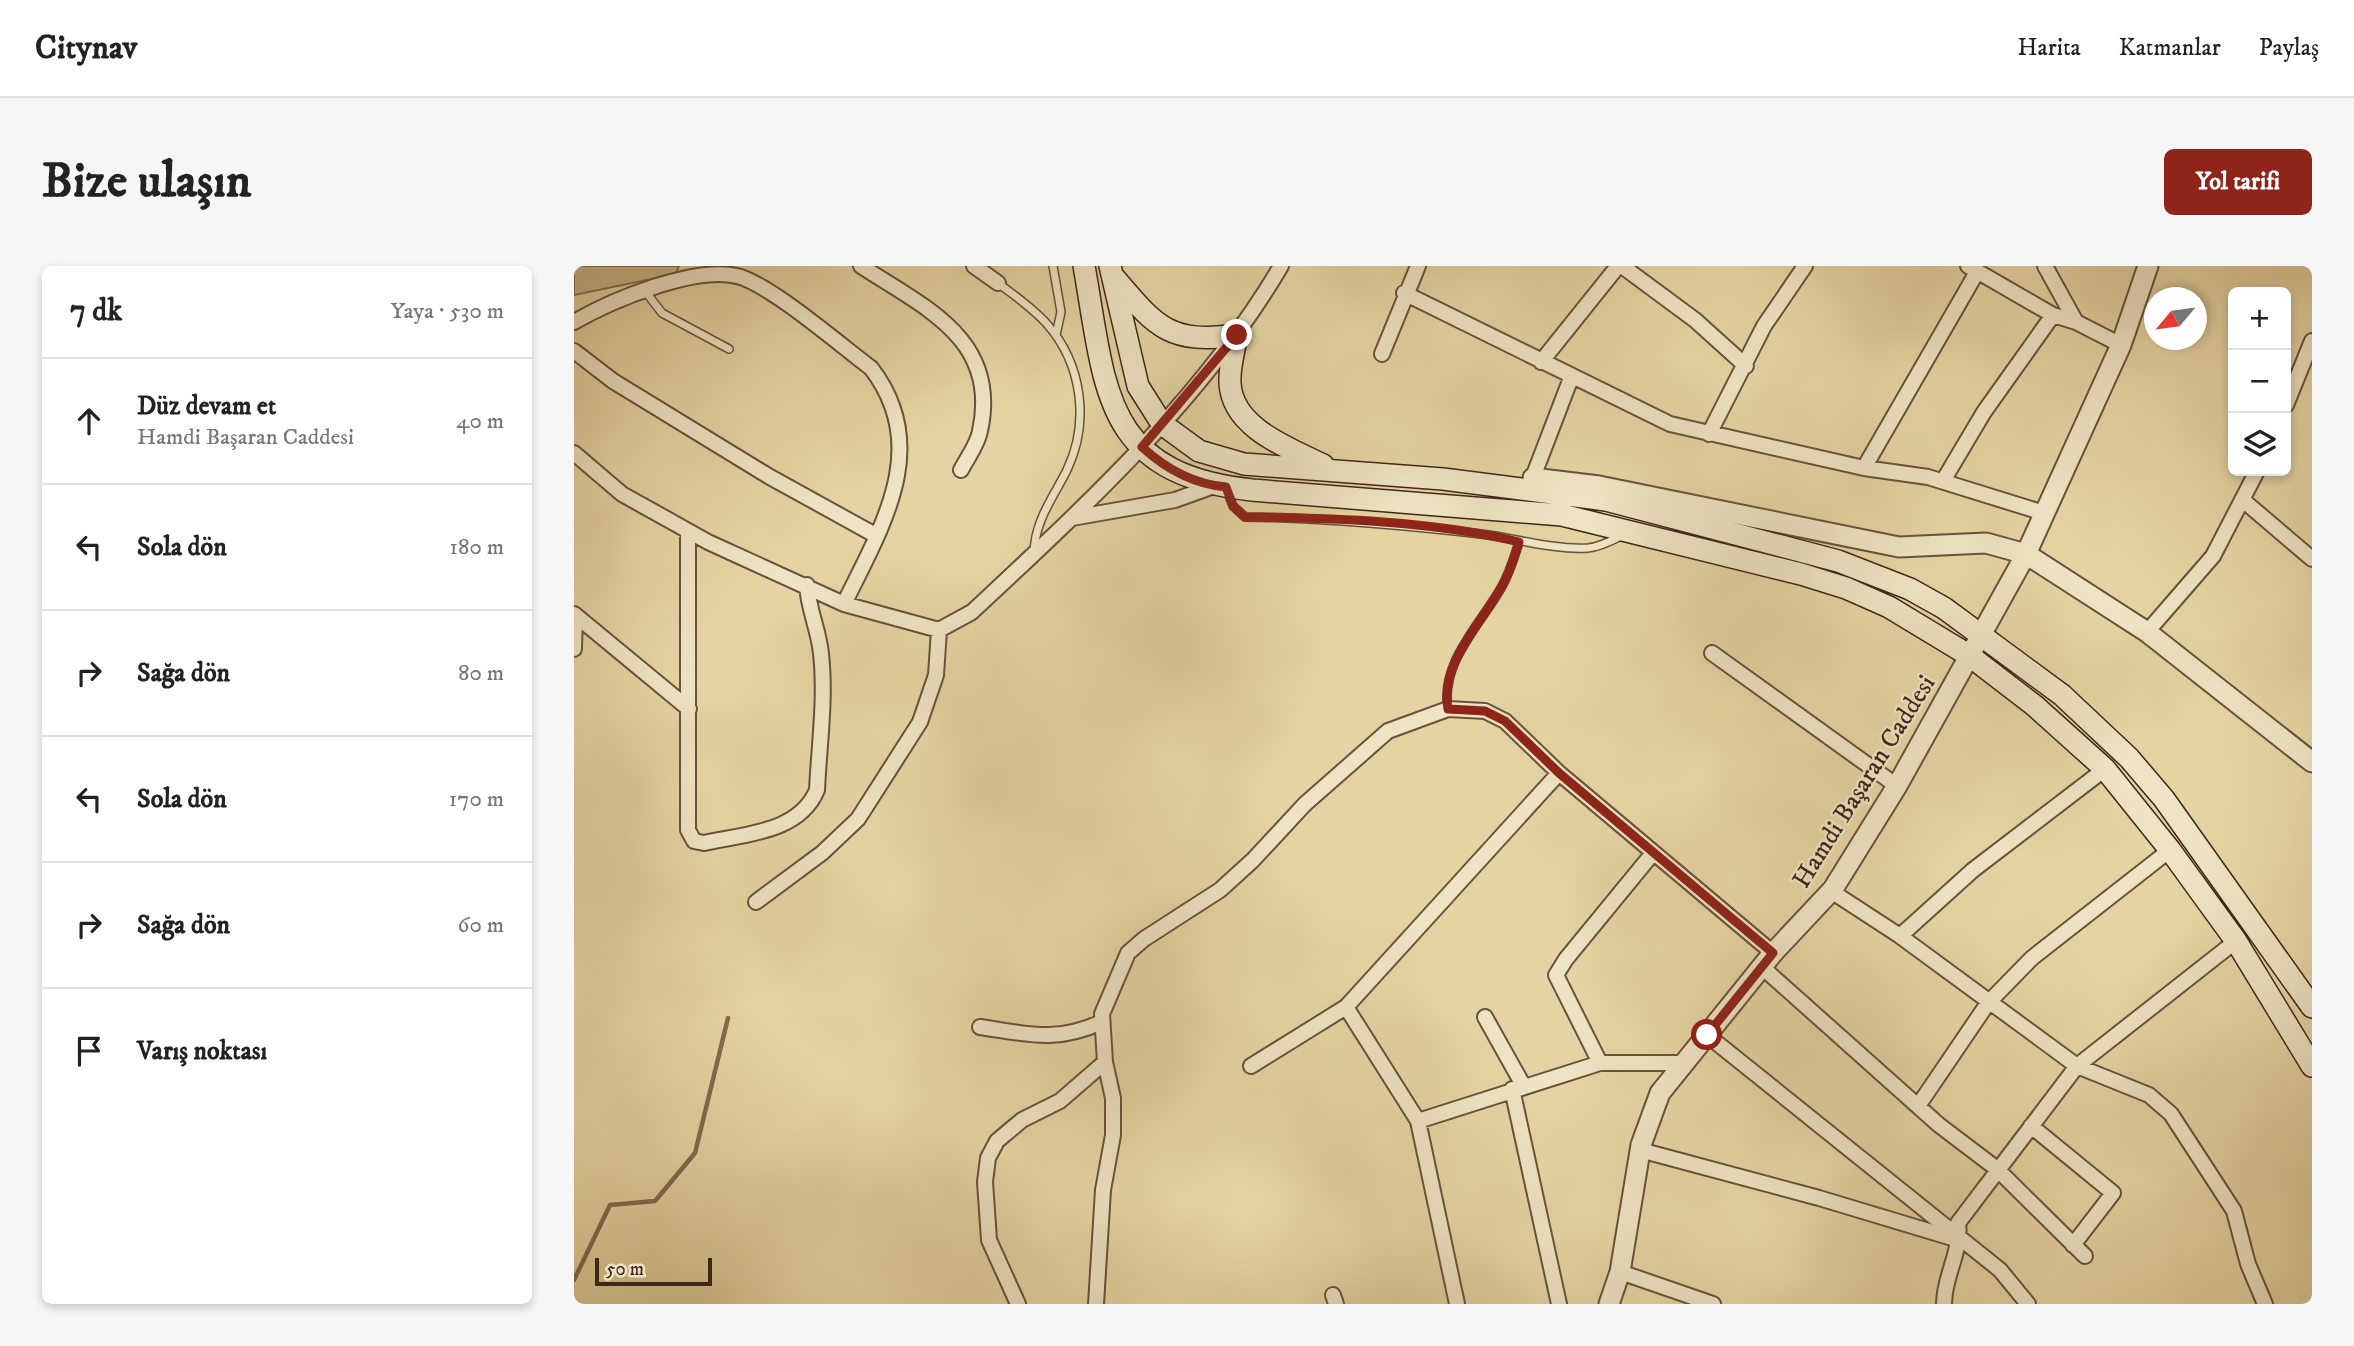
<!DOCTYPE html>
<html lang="tr">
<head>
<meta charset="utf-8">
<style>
	body { margin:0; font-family:"IM FELL DW Pica",serif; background:#f6f6f6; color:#222 }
	.controls { position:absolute; right:21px; top:21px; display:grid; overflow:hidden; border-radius:10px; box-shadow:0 4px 10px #0003 }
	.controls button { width:63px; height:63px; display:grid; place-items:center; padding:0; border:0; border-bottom:2px solid #e0e0e0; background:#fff; color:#222; font:35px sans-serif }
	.compass { position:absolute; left:1570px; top:21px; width:63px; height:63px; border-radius:50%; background:#fff; box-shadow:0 4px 10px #0003; rotate:241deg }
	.scale { position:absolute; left:21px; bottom:18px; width:117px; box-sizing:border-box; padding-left:7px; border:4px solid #3f2718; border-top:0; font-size:19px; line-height:24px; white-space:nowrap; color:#3f2718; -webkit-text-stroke:5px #eee3c3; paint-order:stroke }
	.stop { position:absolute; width:21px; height:21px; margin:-16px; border:5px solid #8f2418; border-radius:50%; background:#fff }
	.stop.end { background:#8f2418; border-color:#fff; box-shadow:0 2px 7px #0008 }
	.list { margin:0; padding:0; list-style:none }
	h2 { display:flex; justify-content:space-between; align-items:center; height:91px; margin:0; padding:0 28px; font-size:30px }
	h2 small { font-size:23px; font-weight:400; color:#767676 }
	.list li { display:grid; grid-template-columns:46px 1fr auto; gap:21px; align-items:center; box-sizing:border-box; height:126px; padding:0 28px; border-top:2px solid #e0e0e0 }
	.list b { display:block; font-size:26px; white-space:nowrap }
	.list p { margin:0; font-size:23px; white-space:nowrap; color:#767676 }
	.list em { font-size:23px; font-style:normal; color:#767676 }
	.icon { flex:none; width:38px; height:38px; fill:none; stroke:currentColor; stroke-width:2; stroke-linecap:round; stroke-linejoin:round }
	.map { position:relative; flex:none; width:1738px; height:1038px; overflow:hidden; border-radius:10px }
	header { display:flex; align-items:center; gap:42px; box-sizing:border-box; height:98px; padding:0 35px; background:#fff; border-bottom:2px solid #e0e0e0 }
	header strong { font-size:33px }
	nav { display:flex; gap:38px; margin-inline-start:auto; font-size:24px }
	.intro { display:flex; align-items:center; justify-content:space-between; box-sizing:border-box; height:168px; padding:0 42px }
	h1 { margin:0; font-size:49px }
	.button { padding:18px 32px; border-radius:10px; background:#8f2418; color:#fff; font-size:24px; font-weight:700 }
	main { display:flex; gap:42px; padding:0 42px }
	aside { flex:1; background:#fff; border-radius:10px; box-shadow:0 4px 10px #0003 }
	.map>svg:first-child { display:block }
	.green { fill:#c9b78b; stroke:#846f52; stroke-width:2 }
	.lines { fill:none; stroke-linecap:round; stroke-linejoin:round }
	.stream { stroke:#816b4f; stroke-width:4.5 }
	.service-casing { stroke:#68523b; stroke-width:10 }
	.minor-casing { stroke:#68523b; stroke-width:18 }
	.tertiary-casing { stroke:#68523b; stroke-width:23 }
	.secondary-casing { stroke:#3f2718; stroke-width:24 }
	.service { stroke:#eee3c3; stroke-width:7 }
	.minor { stroke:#eee3c3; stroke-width:14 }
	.tertiary { stroke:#eee3c3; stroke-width:19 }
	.secondary { stroke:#eee3c3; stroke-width:21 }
	.route { stroke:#8f2418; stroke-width:9 }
	.labels { text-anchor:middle; stroke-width:5; stroke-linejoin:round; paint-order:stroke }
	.street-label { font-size:26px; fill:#3f2718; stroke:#eee3c3 }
</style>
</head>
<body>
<header>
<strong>Citynav</strong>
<nav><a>Harita</a><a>Katmanlar</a><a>Paylaş</a></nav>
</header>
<div class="intro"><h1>Bize ulaşın</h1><a class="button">Yol tarifi</a></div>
<main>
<aside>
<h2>7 dk<small>Yaya · 530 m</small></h2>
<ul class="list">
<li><svg class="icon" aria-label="ahead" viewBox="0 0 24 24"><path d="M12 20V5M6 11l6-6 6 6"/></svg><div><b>Düz devam et</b><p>Hamdi Başaran Caddesi</p></div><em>40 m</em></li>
<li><svg class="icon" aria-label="left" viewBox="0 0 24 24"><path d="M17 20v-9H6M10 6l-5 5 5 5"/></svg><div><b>Sola dön</b></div><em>180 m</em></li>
<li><svg class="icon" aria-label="right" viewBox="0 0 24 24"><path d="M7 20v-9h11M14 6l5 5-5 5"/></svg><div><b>Sağa dön</b></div><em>80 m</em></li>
<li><svg class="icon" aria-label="left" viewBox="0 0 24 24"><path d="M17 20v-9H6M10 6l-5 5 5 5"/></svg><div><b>Sola dön</b></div><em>170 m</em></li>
<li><svg class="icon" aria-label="right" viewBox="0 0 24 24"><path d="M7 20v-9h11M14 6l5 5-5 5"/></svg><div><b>Sağa dön</b></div><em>60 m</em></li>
<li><svg class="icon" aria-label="arrive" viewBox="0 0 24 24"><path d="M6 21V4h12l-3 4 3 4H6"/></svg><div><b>Varış noktası</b></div></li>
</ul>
</aside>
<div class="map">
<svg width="1738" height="1038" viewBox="0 0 1738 1038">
	<rect width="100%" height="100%" fill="#e5d4a3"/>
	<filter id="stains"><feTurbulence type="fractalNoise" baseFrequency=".00286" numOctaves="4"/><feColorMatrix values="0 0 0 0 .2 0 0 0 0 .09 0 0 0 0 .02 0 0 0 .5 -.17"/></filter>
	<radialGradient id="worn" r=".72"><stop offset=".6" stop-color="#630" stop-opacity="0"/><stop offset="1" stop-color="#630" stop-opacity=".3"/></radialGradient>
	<path class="green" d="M 0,0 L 105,0 L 102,8 L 0,29 Z"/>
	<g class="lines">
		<path class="stream" d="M 0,1014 L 36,939 L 81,935 L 121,887 L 154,752"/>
		<g class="service-casing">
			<path id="service" d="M 479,0 L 487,46 L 482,69
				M 424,17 C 441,30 459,42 473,58 C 508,98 516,156 493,204 C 479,232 461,254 460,287
				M 71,25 L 88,47 L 155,83
				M 652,222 L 659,240 L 671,251 C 751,252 829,259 907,268 C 942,272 978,284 1014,282 C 1026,281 1039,274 1049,269
				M 874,443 C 866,397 906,359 927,322 C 936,307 940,292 945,276"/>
		</g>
		<g class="minor-casing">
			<path id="minor" d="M 287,0 C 351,42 426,73 406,165 C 404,178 393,192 387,204
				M 400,0 L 424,17
				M 1048,0 L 1121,54 L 1172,100
				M 1394,0 L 1479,49 L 1502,56 L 1547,79
				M 1471,0 L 1502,56
				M 830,27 L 1096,158 L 1290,202 L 1354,211 L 1470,247
				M 0,56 C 38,34 120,0 163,10 C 196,18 266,79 297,102 C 358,181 308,260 270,338
				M 0,85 L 39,115 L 196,211 L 303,270
				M 808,88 L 844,0
				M 967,96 L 1044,0
				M 1712,139 L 1738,75
				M 1135,168 L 1190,60 L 1231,0
				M 0,187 L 48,228 L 134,276 L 270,338 L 365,364 L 398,346 C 510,241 629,133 707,0
				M 1290,202 L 1403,6
				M 1369,215 L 1410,146 L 1479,49
				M 956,219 L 997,112
				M 1670,235 L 1738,293
				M 498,252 L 601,234 L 640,220
				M 114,266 L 114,564 L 120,575 L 130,577 C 170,568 225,567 243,524 C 245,480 252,432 247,388 C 245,364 234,343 233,319
				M 0,348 L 115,443
				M 1573,366 L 1639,290 L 1683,205
				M 0,383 L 1,349
				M 1138,387 L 1323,520
				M 1257,625 L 1326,670 L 1503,800 L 1575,829 L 1597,848 L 1660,945 L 1674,998 L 1691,1038
				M 182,636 L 248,587 L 284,553 L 346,456 L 362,409 L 365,364
				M 1326,670 L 1399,604 L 1531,503
				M 1188,701 L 1365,859 L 1423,903 L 1511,990
				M 772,741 L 844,855
				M 911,751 L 949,819
				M 406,761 C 454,768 482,777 528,756
				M 1133,769 L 1426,1004 L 1454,1038
				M 1026,797 L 982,709 L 992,693 L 1079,587
				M 677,800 L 772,741 L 985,507
				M 938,823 L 985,1038
				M 1344,840 L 1414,737 L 1458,692 L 1596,584
				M 1457,860 L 1539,927 L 1499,979
				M 1066,884 L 1245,932 L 1378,972
				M 1046,1006 L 1139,1038
				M 759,1029 L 762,1038
				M 444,1038 L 415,974 L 411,916 L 414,892 L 423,875 L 448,854 L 486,835 L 531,796
				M 522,1038 L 529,924 L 539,869 L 539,832 L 531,796 L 528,748 L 554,687 L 570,673 L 646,624 L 679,594 L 731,538 L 814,465 L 874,443 L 911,445 L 931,455 L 985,507 L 1199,687
				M 883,1038 L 844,855 L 1026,797 L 1108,797
				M 1370,1038 C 1370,1009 1388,986 1384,957 L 1503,800 L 1662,675"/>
		</g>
		<g class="tertiary-casing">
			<path id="tertiary" d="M 959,212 L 1025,220 L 1325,281 L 1412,277 L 1452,288 L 1573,366 L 1738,496
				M 1035,1038 L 1046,1006 L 1067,879 L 1086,827 L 1199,687 L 1259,623 L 1323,520 L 1452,288 L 1547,79 L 1574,0"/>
		</g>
		<g class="secondary-casing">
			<path id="secondary" d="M 510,0 C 532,123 528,208 678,224 L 988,249 L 1227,308 L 1272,322 L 1315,341 L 1396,390 L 1461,440 L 1531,503 L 1596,584 L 1662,675 L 1738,800
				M 536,0 L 564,120 L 588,158 L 625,185 L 670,198 L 869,213 L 1032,234 L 1264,295 L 1336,323 L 1370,342 L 1488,429 L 1555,492 L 1590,533 L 1738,741
				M 538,9 C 581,59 593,79 663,69 C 660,84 655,102 656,117 C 658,162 715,182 749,199"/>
		</g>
		<use href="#service" class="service"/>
		<use href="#minor" class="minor"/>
		<use href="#tertiary" class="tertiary"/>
		<use href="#secondary" class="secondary"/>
	</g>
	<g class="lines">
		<path class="route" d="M 663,69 L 568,181 C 592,203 619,218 652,221 L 659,240 L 671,251 C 757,252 861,255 945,276 C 940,292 936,307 927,322 C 906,359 866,397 874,443 L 911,445 L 931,455 L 985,507 L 1199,687 L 1133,769"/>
	</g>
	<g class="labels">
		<g class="street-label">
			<text transform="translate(1289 515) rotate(-58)" y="9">Hamdi Başaran Caddesi</text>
		</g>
	</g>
	<rect width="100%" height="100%" filter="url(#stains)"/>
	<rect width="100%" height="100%" fill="url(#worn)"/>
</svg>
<div class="controls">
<button>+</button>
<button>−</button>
<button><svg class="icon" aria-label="layers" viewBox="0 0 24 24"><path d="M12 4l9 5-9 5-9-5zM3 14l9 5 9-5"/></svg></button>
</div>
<svg class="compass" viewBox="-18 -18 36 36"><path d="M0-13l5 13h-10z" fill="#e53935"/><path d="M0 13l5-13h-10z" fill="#767676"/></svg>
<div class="scale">50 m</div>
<div class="stop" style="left:1133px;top:769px"></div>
<div class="stop end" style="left:663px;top:69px"></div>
</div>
</main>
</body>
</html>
